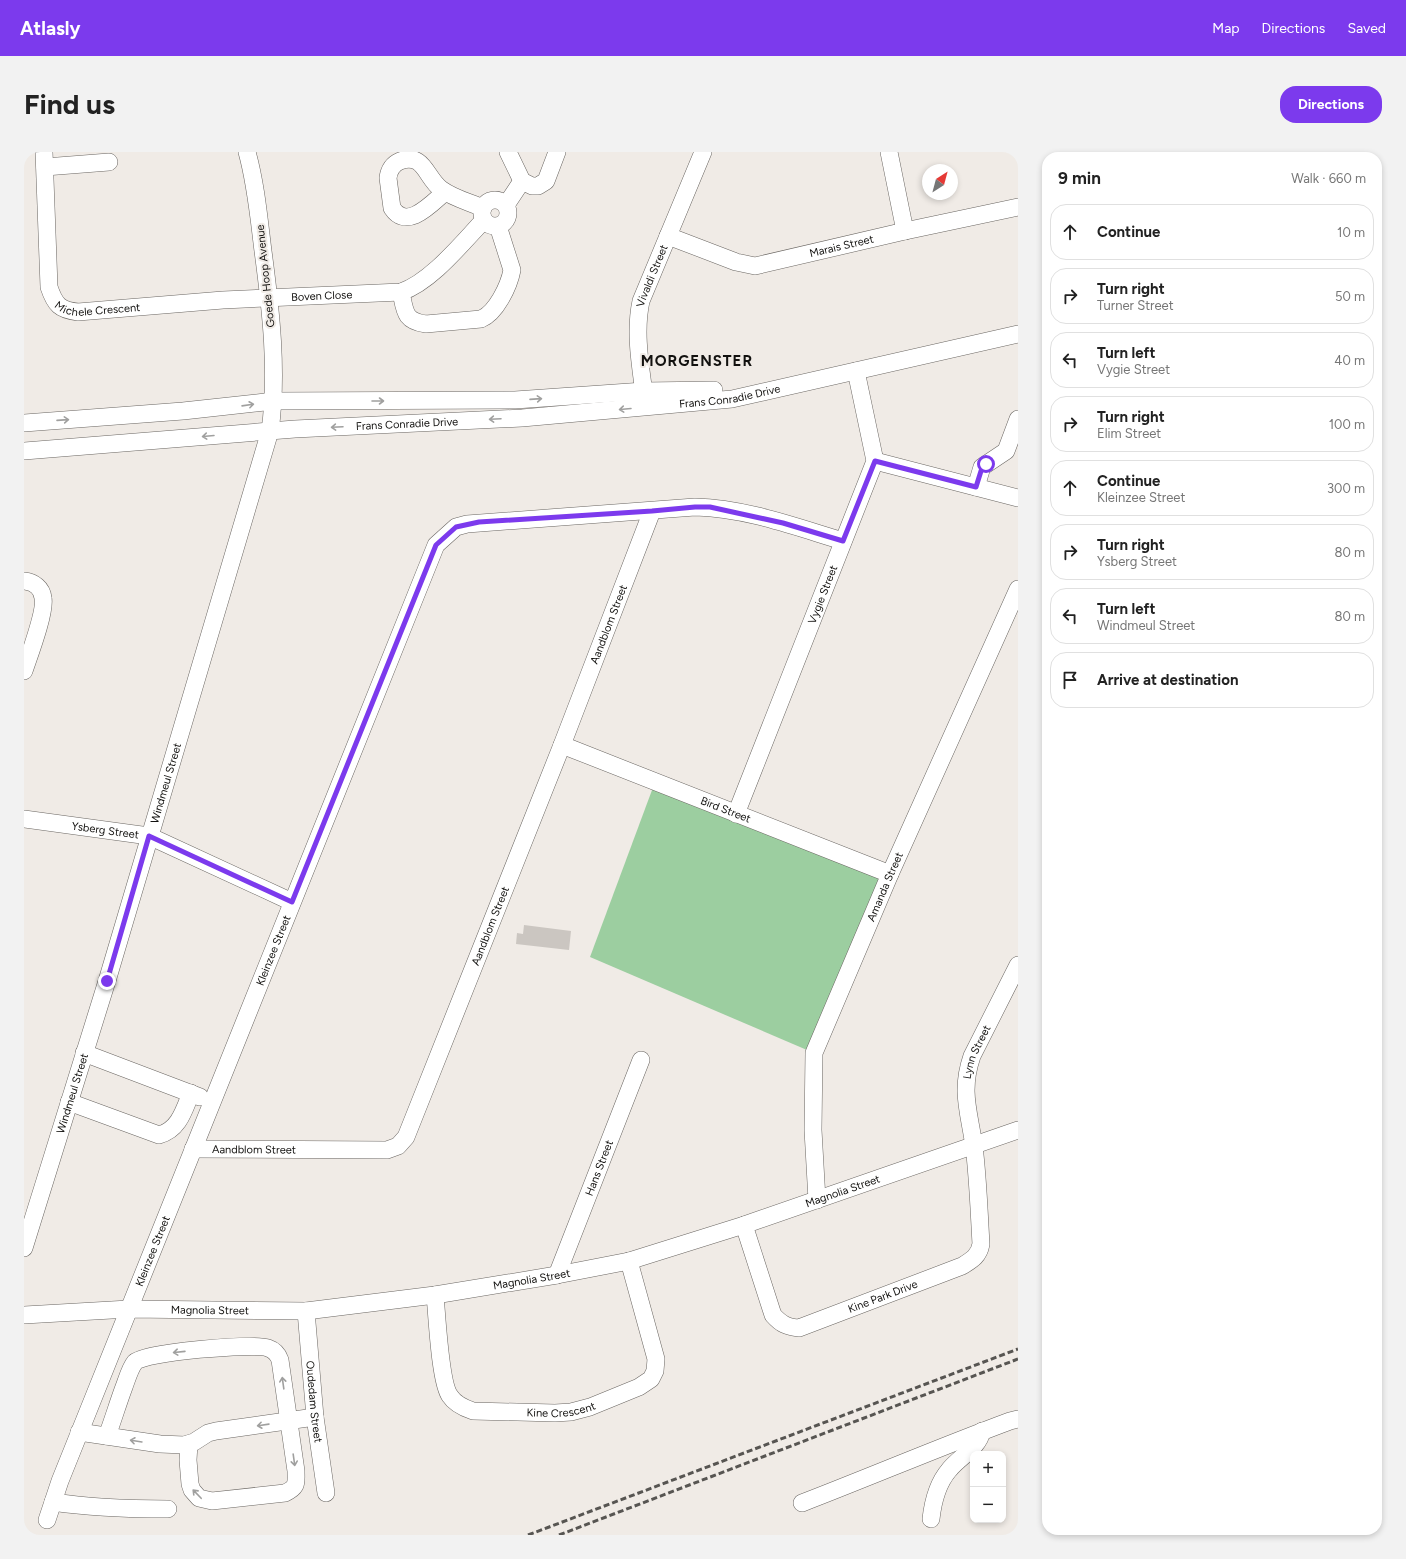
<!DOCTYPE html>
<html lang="en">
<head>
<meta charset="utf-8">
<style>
	body { margin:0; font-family:Figtree,sans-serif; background:#f2f2f2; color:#222 }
	.controls { position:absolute; right:12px; bottom:12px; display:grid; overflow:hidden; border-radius:8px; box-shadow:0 2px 6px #0003 }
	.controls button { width:36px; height:36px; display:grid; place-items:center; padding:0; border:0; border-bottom:1px solid #e0e0e0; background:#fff; color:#222; font:20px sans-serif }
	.compass { position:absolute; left:898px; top:12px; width:36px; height:36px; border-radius:50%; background:#fff; box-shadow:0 2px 6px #0003; rotate:36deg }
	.stop { position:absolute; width:12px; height:12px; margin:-9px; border:3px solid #7c3aed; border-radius:50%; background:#fff }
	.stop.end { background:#7c3aed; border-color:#fff; box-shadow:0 1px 4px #0008 }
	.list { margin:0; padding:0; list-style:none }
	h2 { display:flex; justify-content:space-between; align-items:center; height:52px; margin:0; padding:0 16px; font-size:17px }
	h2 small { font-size:13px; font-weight:400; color:#767676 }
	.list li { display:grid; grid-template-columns:26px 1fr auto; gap:12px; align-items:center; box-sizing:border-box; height:56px; margin:0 8px 8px; padding:0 8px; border:1px solid #e0e0e0; border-radius:16px }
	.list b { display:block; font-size:15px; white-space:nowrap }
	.list p { margin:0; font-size:13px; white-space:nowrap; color:#767676 }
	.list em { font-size:13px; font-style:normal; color:#767676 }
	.icon { flex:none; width:22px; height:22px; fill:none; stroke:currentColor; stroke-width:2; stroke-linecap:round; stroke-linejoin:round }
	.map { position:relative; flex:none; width:994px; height:1383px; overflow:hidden; border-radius:16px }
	header { display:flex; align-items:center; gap:24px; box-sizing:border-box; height:56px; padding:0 20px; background:#7c3aed; color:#fff }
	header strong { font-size:19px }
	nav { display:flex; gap:22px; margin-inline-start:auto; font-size:14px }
	.intro { display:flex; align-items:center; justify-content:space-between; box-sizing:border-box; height:96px; padding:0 24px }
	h1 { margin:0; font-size:28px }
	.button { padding:10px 18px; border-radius:16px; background:#7c3aed; color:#fff; font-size:14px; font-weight:700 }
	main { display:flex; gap:24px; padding:0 24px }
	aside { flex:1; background:#fff; border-radius:16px; box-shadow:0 2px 6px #0003 }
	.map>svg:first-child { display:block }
	.green { fill:#9ccea0 }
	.building { fill:#cbc6c1 }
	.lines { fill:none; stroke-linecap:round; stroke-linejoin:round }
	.minor-casing { stroke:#6a6662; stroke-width:18 }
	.minor { stroke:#fff; stroke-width:17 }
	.rail { stroke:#575552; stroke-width:3; stroke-dasharray:6 3; stroke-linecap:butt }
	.oneway { stroke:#a0a09f }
	.route { stroke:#7c3aed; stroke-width:5 }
	.labels { text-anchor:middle; stroke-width:4; stroke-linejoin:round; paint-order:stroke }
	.street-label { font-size:11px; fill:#12110f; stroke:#f0ebe6 }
	.district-label { font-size:15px; font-weight:bold; letter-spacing:1px; fill:#12110f; stroke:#f0ebe6 }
</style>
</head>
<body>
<header>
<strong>Atlasly</strong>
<nav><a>Map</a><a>Directions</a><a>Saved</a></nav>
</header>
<div class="intro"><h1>Find us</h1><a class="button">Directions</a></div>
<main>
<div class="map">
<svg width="994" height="1383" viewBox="0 0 994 1383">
	<rect width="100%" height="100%" fill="#f0ebe6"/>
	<path class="green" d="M 631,630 L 866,722 L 790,901 L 566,805 Z"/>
	<path class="building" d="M 500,773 L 547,779 L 545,798 L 492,792 L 493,781 L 499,782 Z"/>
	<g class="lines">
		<g class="minor-casing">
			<g id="minor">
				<path id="s1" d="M 20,0 L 25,135 C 31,153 36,158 54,160 L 199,148 L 377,140 C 407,130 438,91 460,68"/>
				<path d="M 484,0 L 498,29 L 508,34 L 514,34 L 522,29 L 533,0"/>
				<path d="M 865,0 L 881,79"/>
				<path d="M 21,15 L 85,10"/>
				<path d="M 421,40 C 407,52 383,79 368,56 L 364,26 C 365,18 369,12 376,9 C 400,0 402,26 417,37 C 429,46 445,50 459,56"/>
				<circle cx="471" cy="61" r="13"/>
				<path d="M 482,53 L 498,29"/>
				<path id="s2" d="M 644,84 L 712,110 L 731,114 L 881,79 L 994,55"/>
				<path d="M 377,140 C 381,159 380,169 402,172 L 457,167 C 472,161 485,134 488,118 L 474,74"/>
				<path id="s3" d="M 621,249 C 617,216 610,182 617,149 L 679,0"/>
				<path d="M 0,271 L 159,259 L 250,249 L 491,248 L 620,239 L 690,238"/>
				<path id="s4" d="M 0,299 L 271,277 L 498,266 L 708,247 L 994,182"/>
				<path d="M 851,309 L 994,346"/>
				<path d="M 952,335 L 958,315 L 982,299 L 994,267"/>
				<path d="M 0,429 C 10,430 18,436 19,446 C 22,459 5,504 0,519"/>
				<path id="s5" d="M 538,593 L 866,722"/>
				<path id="s6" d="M 712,662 L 851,309 L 832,219"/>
				<path id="s7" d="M 0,667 L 125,684 L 268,750"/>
				<path d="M 60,901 L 176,945"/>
				<path d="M 45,950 L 135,983 C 155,978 160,958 167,941"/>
				<path id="s8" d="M 169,997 L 363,998 L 374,994 L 382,985 L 538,593 L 628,359"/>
				<path id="s9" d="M 793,1048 L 789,978 L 790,901 L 866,722 L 994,437"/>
				<path id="s10" d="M 720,1073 L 749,1163 C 757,1172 763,1175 775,1176 L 938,1114 C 948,1108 955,1104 957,1092 C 955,1059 954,1026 950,994 C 945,959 936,939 948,904 L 994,813"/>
				<path id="s11" d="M 0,1096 L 83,829 L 246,279 C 254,220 247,159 239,99 C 235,67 232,32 223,0"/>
				<path id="s12" d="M 533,1123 L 617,908"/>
				<path id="s13" d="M 411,1143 C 413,1163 416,1231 426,1244 C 431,1252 440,1256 449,1259 L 531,1261 L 547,1260 L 566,1255 L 615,1235 L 627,1227 L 631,1219 L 632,1207 L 605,1109"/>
				<path id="s14" d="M 282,1159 L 291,1265 L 302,1341"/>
				<path id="s15" d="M 0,1163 L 105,1157 L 282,1159 L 411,1143 L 533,1123 L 605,1109 L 720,1073 L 994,978"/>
				<path d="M 55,1280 L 136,1292 L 160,1293 L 170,1290 L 184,1281 L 192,1279 L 291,1265"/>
				<path d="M 83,1284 C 89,1268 94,1251 100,1235 C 103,1227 106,1216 111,1210 C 120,1200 230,1191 244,1196 C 250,1198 254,1202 256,1208 L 272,1319 C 272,1331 274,1335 261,1341 L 188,1349 L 175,1346 L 168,1338 L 166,1332 L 164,1308 L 165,1292"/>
				<path d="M 29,1350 C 68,1356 104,1357 144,1357"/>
				<path d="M 778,1351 C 848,1324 916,1295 986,1269 L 994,1267"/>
				<path d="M 907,1367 C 909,1349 913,1332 925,1318 C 935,1305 955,1296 958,1279"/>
				<path id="s16" d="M 23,1368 L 36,1329 L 412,393 L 432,375 L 443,372 L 671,355 C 721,356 772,375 819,389"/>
			</g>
		</g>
		<use href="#minor" class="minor"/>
		<path class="rail" d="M 504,1383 L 994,1197
			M 535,1383 L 994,1207"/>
	</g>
	<defs><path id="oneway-shaft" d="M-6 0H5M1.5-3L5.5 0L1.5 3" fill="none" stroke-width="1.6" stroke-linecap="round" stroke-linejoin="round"/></defs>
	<g class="oneway">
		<use href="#oneway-shaft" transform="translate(512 247) rotate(-4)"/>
		<use href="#oneway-shaft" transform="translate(354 249)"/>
		<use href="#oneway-shaft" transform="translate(224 253) rotate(-8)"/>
		<use href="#oneway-shaft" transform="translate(601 257) rotate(175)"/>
		<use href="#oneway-shaft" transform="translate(471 267) rotate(177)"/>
		<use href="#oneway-shaft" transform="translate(39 268) rotate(-4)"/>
		<use href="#oneway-shaft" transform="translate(313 275) rotate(177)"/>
		<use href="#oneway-shaft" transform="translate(184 284) rotate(175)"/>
		<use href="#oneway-shaft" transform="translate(155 1200) rotate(174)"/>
		<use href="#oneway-shaft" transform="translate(259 1231) rotate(-98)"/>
		<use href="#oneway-shaft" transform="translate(239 1273) rotate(172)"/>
		<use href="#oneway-shaft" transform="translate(112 1289) rotate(-171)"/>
		<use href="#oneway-shaft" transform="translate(270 1308) rotate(82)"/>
		<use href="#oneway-shaft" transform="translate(173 1342) rotate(-134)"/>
	</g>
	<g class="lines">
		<path class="route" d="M 83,829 L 125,684 L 268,750 L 412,393 L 432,375 L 455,370 L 628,359 L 671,355 L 686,355 L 759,371 L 819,389 L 851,309 L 952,335 L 957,319 L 962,312"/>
	</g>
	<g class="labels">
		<g class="street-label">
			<text dy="4" stroke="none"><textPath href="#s2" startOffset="181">Marais Street</textPath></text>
			<text transform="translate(241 124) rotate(-96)" y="4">Goede Hoop Avenue</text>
			<text dy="4" stroke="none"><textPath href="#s3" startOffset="128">Vivaldi Street</textPath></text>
			<text dy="4" stroke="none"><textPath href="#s1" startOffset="421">Boven Close</textPath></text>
			<text dy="4" stroke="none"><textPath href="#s1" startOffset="196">Michele Crescent</textPath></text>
			<text dy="4" stroke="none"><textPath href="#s4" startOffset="708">Frans Conradie Drive</textPath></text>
			<text dy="4" stroke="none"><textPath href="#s4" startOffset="384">Frans Conradie Drive</textPath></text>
			<text dy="4" stroke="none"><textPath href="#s6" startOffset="236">Vygie Street</textPath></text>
			<text dy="4" stroke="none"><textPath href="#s8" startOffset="769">Aandblom Street</textPath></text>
			<text dy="4" stroke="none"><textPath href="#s11" startOffset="486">Windmeul Street</textPath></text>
			<text dy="4" stroke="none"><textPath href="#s5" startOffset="176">Bird Street</textPath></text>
			<text dy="4" stroke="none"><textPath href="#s7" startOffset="82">Ysberg Street</textPath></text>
			<text dy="4" stroke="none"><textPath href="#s9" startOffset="328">Amanda Street</textPath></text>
			<text dy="4" stroke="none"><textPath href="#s8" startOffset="445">Aandblom Street</textPath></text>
			<text dy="4" stroke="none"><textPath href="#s16" startOffset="613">Kleinzee Street</textPath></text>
			<text dy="4" stroke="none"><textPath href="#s10" startOffset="524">Lynn Street</textPath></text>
			<text dy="4" stroke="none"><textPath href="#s11" startOffset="162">Windmeul Street</textPath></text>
			<text dy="4" stroke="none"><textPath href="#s8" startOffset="61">Aandblom Street</textPath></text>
			<text dy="4" stroke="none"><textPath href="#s12" startOffset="115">Hans Street</textPath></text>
			<text dy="4" stroke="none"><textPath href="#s15" startOffset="834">Magnolia Street</textPath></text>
			<text dy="4" stroke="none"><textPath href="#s16" startOffset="289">Kleinzee Street</textPath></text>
			<text dy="4" stroke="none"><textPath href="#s15" startOffset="510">Magnolia Street</textPath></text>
			<text dy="4" stroke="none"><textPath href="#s10" startOffset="214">Kine Park Drive</textPath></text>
			<text dy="4" stroke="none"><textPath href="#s15" startOffset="186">Magnolia Street</textPath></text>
			<text dy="4" stroke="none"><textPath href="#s14" startOffset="91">Oudedam Street</textPath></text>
			<text dy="4" stroke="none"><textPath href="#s13" startOffset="219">Kine Crescent</textPath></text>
		</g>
		<g class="district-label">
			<text x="673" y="214">MORGENSTER</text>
		</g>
	</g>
</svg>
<div class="controls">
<button>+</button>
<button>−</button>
</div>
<svg class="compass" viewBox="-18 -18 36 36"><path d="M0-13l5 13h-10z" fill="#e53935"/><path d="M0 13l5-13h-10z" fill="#767676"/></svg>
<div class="stop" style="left:962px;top:312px"></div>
<div class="stop end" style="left:83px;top:829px"></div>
</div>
<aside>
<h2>9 min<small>Walk · 660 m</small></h2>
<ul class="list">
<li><svg class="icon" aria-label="ahead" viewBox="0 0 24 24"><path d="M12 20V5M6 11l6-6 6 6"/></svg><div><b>Continue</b></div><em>10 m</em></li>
<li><svg class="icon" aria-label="right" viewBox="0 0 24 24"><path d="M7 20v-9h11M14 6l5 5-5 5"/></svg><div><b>Turn right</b><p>Turner Street</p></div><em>50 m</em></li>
<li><svg class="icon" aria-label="left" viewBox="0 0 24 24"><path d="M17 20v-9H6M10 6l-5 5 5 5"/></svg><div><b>Turn left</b><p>Vygie Street</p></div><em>40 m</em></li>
<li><svg class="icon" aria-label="right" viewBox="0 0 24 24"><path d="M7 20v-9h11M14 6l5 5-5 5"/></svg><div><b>Turn right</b><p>Elim Street</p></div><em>100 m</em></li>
<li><svg class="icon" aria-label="ahead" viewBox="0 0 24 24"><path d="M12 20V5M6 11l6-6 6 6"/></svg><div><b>Continue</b><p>Kleinzee Street</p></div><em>300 m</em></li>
<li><svg class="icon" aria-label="right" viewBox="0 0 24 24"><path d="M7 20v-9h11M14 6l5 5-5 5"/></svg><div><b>Turn right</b><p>Ysberg Street</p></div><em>80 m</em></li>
<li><svg class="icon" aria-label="left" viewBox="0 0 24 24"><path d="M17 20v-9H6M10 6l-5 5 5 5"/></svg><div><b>Turn left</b><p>Windmeul Street</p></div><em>80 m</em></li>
<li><svg class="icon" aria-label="arrive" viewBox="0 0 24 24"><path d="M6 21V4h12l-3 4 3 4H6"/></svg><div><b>Arrive at destination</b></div></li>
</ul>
</aside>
</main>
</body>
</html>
